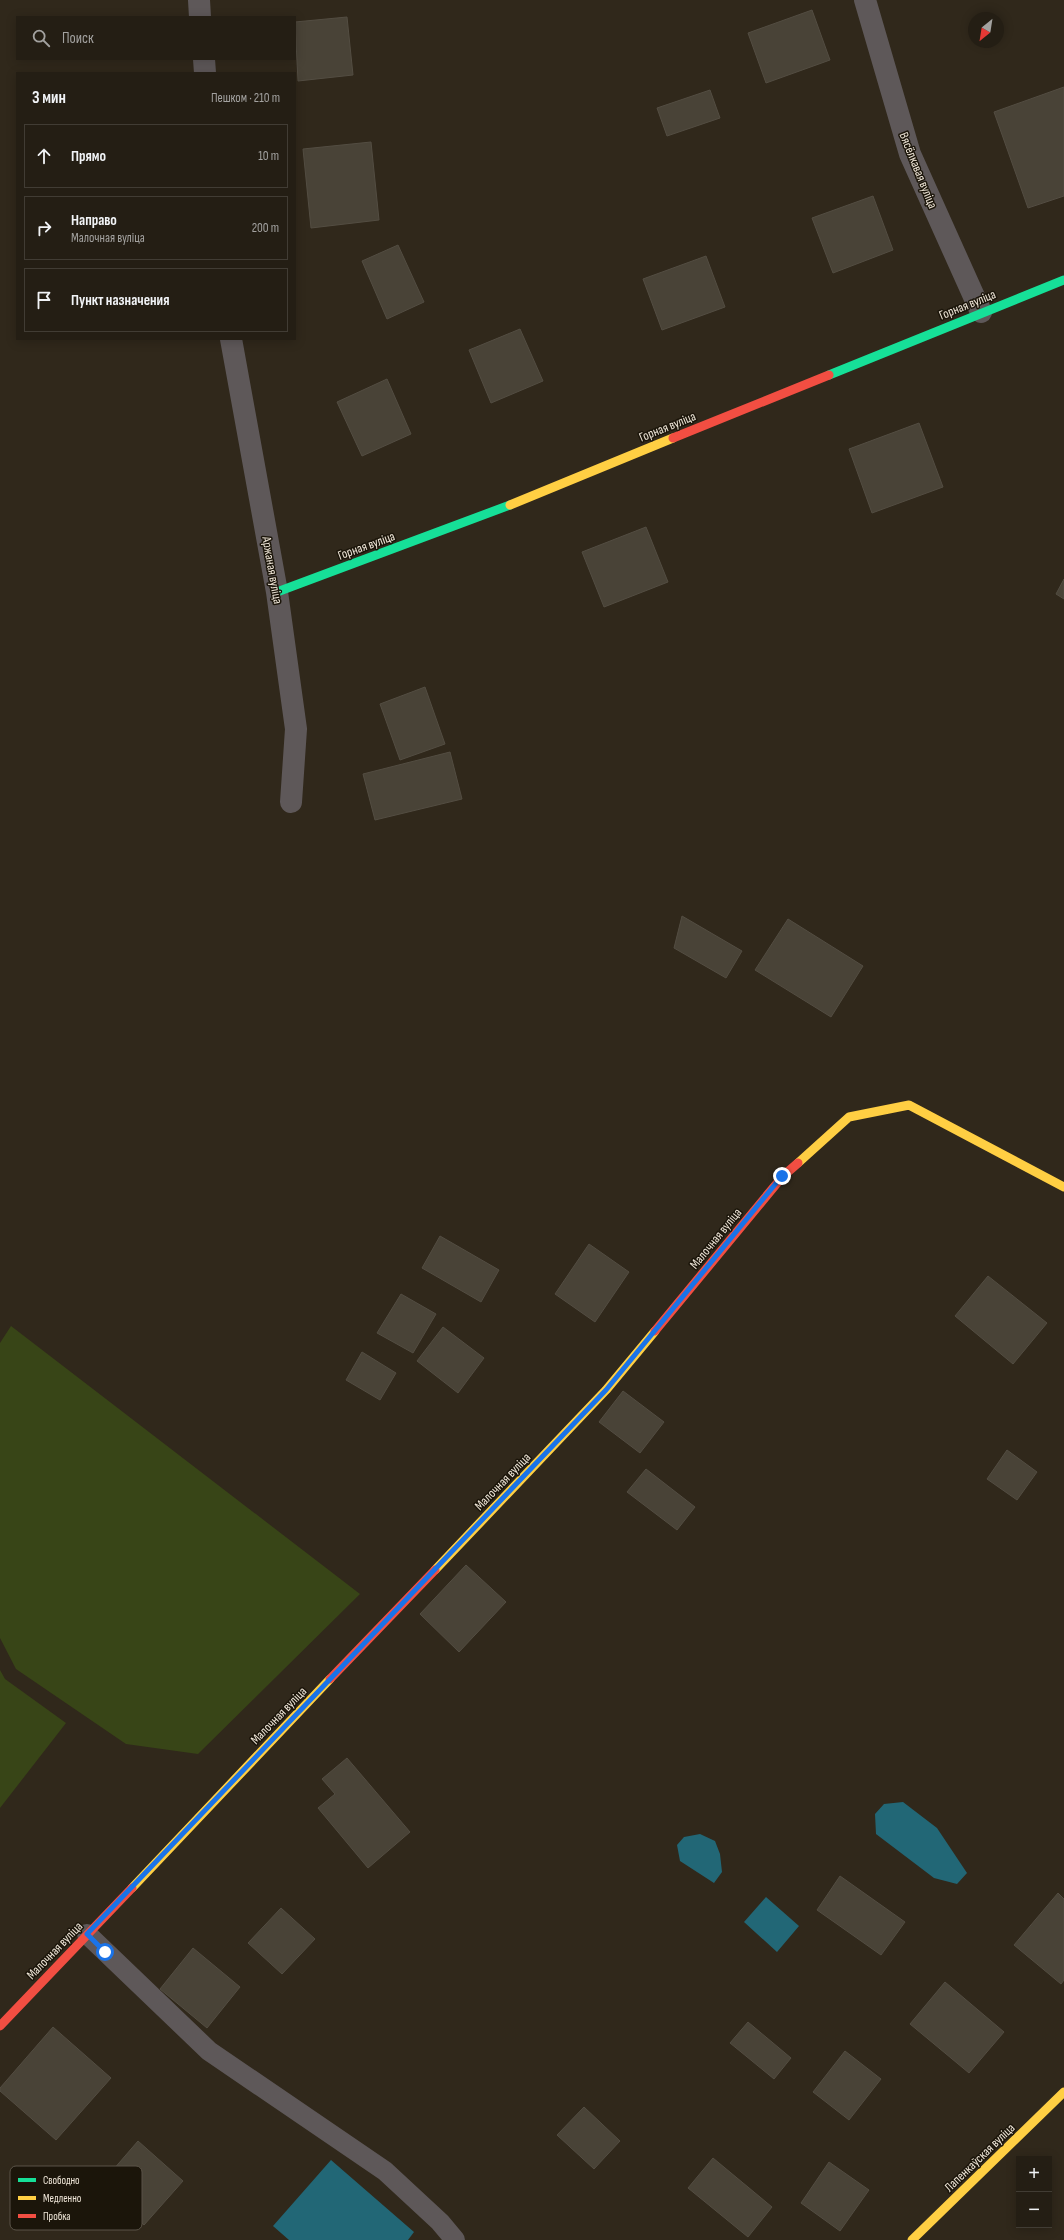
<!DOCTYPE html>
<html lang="ru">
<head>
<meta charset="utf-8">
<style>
	body { margin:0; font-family:"Sofia Sans Condensed",sans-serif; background:#302b22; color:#f1f3f6 }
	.controls { position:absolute; right:12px; bottom:12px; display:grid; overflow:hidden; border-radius:0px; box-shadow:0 2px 10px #0003 }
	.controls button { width:36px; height:36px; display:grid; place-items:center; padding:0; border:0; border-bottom:1px solid #413c34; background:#241e14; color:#f1f3f6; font:20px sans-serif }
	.compass { position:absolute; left:968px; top:12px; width:36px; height:36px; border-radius:50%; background:#241e14; box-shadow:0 2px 10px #0003; rotate:210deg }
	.stop { position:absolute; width:12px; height:12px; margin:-9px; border:3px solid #1a73e8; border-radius:50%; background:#fff }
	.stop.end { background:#1a73e8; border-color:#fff; box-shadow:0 1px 4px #0008 }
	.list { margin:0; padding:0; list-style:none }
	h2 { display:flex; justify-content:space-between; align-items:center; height:52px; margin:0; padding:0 16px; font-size:17px }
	h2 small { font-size:13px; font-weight:400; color:#a3a2a0 }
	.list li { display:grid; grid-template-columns:26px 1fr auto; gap:12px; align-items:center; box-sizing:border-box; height:64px; margin:0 8px 8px; padding:0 8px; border:1px solid #413c34; border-radius:0px }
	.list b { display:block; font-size:15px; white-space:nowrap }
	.list p { margin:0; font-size:13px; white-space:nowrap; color:#a3a2a0 }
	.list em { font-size:13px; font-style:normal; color:#a3a2a0 }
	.icon { flex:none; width:22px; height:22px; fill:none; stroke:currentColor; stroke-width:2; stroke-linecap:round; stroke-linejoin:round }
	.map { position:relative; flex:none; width:1064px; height:2240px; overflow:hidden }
	.search { position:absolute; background:#241e14; box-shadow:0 2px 10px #0003; left:16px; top:16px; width:280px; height:44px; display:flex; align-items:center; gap:10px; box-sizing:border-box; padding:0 14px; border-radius:0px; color:#a3a2a0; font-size:15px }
	.panel { position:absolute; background:#241e14; box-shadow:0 2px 10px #0003; left:16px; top:72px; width:280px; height:268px; border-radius:0px }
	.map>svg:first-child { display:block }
	.green { fill:#384517 }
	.water { fill:#226776 }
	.building { fill:#494337; stroke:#534d42 }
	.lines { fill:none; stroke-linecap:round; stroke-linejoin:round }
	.lane { stroke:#5e5859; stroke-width:20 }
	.street { stroke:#5e5859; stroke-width:22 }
	.fast { stroke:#16e098; stroke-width:9 }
	.slow { stroke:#ffcf43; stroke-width:9 }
	.jam { stroke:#f24e42; stroke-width:9 }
	.route { stroke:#1a73e8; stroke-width:5 }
	.labels { text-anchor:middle; stroke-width:3; stroke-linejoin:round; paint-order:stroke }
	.street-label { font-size:13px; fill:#eee5d7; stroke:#1b150a }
	.key { fill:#1b150a; stroke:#5a5348; stroke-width:1 }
	.key-label { font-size:11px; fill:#eee5d7 }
</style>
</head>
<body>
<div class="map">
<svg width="1064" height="2240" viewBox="0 0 1064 2240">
	<rect width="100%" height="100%" fill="#30281b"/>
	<path class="green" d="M 11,1326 L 360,1594 L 198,1754 L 126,1744 L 16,1669 L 0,1638 L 0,1343 Z
		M 0,1670 L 5,1679 L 66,1723 L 0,1808 Z"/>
	<path class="water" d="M 903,1802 L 937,1828 L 967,1873 L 957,1884 L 934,1878 L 876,1834 L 875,1814 L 884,1804 Z
		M 700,1834 L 715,1841 L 720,1854 L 722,1872 L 714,1883 L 680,1861 L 677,1845 L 684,1837 Z
		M 766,1897 L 799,1926 L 777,1952 L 744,1922 Z
		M 331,2160 L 414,2232 L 408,2240 L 289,2240 L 273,2226 Z"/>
	<path class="building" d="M 812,10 L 830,60 L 766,83 L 748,33 Z
		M 347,17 L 353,75 L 298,81 L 295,22 Z
		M 1064,87 L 1064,196 L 1028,208 L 994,112 Z
		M 710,90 L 720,118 L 667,136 L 657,108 Z
		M 371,142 L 379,220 L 311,228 L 303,149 Z
		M 873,196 L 893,250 L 833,273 L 812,218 Z
		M 398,245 L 424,302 L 387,319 L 362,261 Z
		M 706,256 L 725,307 L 662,330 L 643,279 Z
		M 520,329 L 543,381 L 491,403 L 469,350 Z
		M 387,379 L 411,434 L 362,456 L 337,402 Z
		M 919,423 L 943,487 L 872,513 L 849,449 Z
		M 646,527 L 668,582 L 604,607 L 582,552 Z
		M 1064,579 L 1064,599 L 1056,594 Z
		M 425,687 L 445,744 L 400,760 L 380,704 Z
		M 450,752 L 462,799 L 375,820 L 363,774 Z
		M 682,916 L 742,951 L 726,978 L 674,948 Z
		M 788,919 L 863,966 L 831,1017 L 755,970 Z
		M 440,1236 L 499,1270 L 481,1302 L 422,1268 Z
		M 589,1244 L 629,1272 L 595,1322 L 555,1294 Z
		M 988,1276 L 1047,1323 L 1013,1364 L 955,1316 Z
		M 401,1294 L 436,1314 L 413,1353 L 377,1333 Z
		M 443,1327 L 484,1358 L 458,1393 L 417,1361 Z
		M 362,1352 L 396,1373 L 380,1400 L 346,1380 Z
		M 623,1391 L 664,1422 L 640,1453 L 599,1422 Z
		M 1007,1450 L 1037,1472 L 1017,1500 L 987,1479 Z
		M 646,1469 L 695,1507 L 677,1530 L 627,1492 Z
		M 466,1565 L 506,1602 L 459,1652 L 420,1614 Z
		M 347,1758 L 410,1832 L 368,1868 L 318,1808 L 335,1794 L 322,1779 Z
		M 840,1876 L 905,1922 L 881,1955 L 817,1910 Z
		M 1058,1893 L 1064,1899 L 1064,1980 L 1061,1984 L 1014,1945 Z
		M 281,1908 L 315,1939 L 282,1974 L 248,1943 Z
		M 193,1948 L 240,1987 L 207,2028 L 160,1989 Z
		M 945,1982 L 1004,2032 L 969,2073 L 910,2024 Z
		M 748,2022 L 791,2058 L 774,2079 L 730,2043 Z
		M 53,2027 L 111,2078 L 56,2140 L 0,2091 L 0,2088 Z
		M 845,2051 L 881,2079 L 849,2120 L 813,2092 Z
		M 584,2107 L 620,2141 L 594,2169 L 557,2135 Z
		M 138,2141 L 183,2181 L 144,2225 L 100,2185 Z
		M 713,2158 L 772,2207 L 748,2237 L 688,2188 Z
		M 829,2162 L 869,2190 L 840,2231 L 801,2203 Z"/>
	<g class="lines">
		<path class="lane" d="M 87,1934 L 209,2051 L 385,2171 L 440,2222 L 455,2240"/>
		<path class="street" d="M 199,0 L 200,17
			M 865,0 L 910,154 L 981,312
			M 204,59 L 205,73
			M 231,339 L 277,592 L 296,729 L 291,802"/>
		<path class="fast" d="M 829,375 L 1064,280
			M 277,592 L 510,505"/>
		<path class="slow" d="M 510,505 L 673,438
			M 798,1163 L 849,1117 L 909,1105 L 1064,1187
			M 435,1570 L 606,1390 L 655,1331
			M 132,1888 L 330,1679
			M 912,2240 L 1064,2092"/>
		<path class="jam" d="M 673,438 L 829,375
			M 655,1331 L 783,1176 L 798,1163
			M 330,1679 L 435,1570
			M 0,2026 L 132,1888"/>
	</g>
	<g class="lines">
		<path class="route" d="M 105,1952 L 87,1934 L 606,1390 L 782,1176"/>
	</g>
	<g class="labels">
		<g class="street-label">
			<text transform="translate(919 170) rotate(68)" y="5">Вясёлкавая вуліца</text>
			<text transform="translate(967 304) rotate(-22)" y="5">Горная вуліца</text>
			<text transform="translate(667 426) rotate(-22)" y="5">Горная вуліца</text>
			<text transform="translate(366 545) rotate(-20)" y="5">Горная вуліца</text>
			<text transform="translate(273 570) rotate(80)" y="5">Аржаная вуліца</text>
			<text transform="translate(715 1238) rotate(-51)" y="5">Малочная вуліца</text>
			<text transform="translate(502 1481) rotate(-46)" y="5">Малочная вуліца</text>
			<text transform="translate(278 1715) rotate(-46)" y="5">Малочная вуліца</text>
			<text transform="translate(54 1950) rotate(-46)" y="5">Малочная вуліца</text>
			<text transform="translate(979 2157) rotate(-44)" y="5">Лапенкаўская вуліца</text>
		</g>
	</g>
	<rect x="10" y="2166" width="132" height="64" rx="6" class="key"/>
	<rect x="18" y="2178" width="18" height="4" fill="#16e098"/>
	<rect x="18" y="2196" width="18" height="4" fill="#ffcf43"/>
	<rect x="18" y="2214" width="18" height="4" fill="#f24e42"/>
	<g class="key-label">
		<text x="43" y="2184">Свободно</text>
		<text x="43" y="2202">Медленно</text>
		<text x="43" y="2220">Пробка</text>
	</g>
</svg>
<div class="controls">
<button>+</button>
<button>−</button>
</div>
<svg class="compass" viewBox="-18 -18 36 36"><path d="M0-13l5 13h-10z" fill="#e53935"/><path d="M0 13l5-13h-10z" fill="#a3a2a0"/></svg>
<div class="stop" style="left:105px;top:1952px"></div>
<div class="stop end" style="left:782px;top:1176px"></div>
<div class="search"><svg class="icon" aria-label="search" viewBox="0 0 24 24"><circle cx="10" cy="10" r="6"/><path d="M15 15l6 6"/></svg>Поиск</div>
<section class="panel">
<h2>3 мин<small>Пешком · 210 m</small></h2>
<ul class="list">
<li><svg class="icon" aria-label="ahead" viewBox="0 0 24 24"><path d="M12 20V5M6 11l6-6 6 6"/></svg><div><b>Прямо</b></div><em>10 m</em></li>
<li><svg class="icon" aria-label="right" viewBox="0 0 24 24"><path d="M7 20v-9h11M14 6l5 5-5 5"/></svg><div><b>Направо</b><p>Малочная вуліца</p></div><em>200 m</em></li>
<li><svg class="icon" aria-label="arrive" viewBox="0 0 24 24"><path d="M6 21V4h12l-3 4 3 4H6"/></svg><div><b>Пункт назначения</b></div></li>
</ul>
</section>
</div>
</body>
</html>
